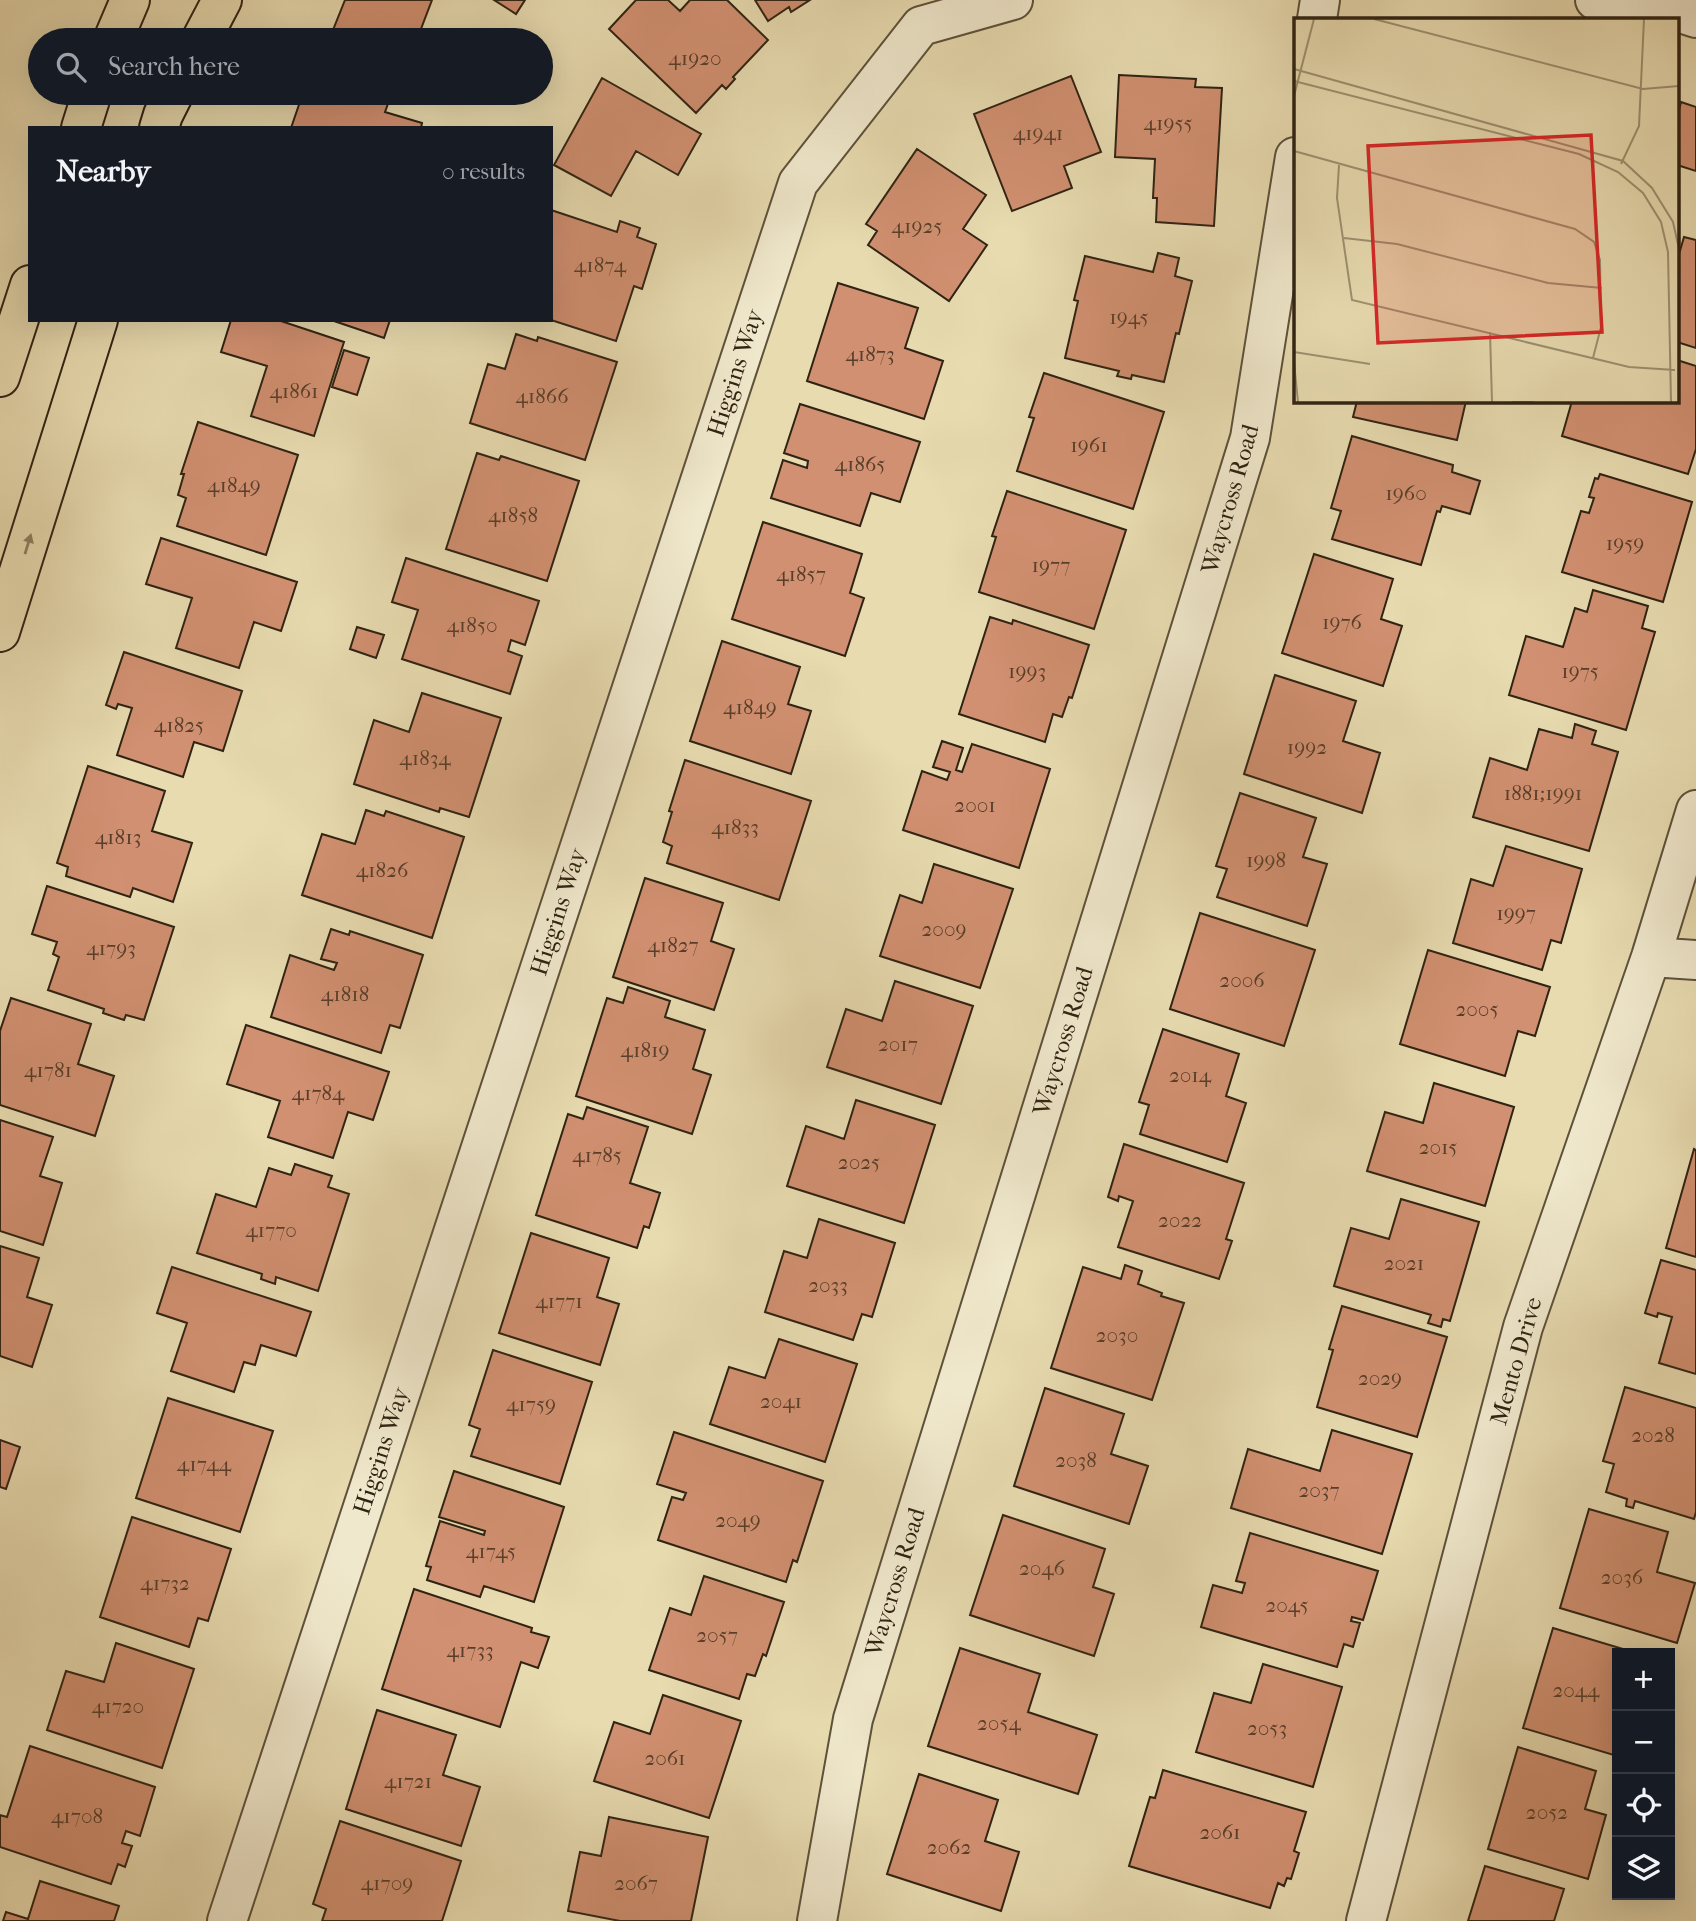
<!DOCTYPE html>
<html lang="en">
<head>
<meta charset="utf-8">
<style>
	body { margin:0; font-family:"IM FELL French Canon",serif; background:#20242c; color:#f1f3f6 }
	.controls { position:absolute; right:21px; bottom:21px; display:grid; overflow:hidden; border-radius:0px; box-shadow:0 7px 28px #0002 }
	.controls button { width:63px; height:63px; display:grid; place-items:center; padding:0; border:0; border-bottom:2px solid #363941; background:#171b24; color:#f1f3f6; font:35px sans-serif }
	.list { margin:0; padding:0; list-style:none }
	h2 { display:flex; justify-content:space-between; align-items:center; height:91px; margin:0; padding:0 28px; font-size:30px }
	h2 small { font-size:23px; font-weight:400; color:#9ea1a6 }
	.icon { flex:none; width:38px; height:38px; fill:none; stroke:currentColor; stroke-width:2; stroke-linecap:round; stroke-linejoin:round }
	.map { position:relative; flex:none; width:1696px; height:1921px; overflow:hidden }
	.search { position:absolute; background:#171b24; box-shadow:0 7px 28px #0002; left:28px; top:28px; width:525px; height:77px; display:flex; align-items:center; gap:18px; box-sizing:border-box; padding:0 24px; border-radius:38px; color:#9ea1a6; font-size:26px }
	.panel { position:absolute; background:#171b24; box-shadow:0 7px 28px #0002; left:28px; top:126px; width:525px; height:196px; border-radius:0px }
	.map>svg:first-child { display:block }
	.building { fill:#d19071; stroke:#2f2313; stroke-width:2 }
	.lines { fill:none; stroke-linecap:round; stroke-linejoin:round }
	.minor-casing { stroke:#5d513a; stroke-width:42 }
	.major-casing { stroke:#2f2313; stroke-width:42 }
	.minor { stroke:#f0e8cc; stroke-width:38 }
	.major { stroke:#e8dbb0; stroke-width:38 }
	.oneway { fill:#8c7f62 }
	.labels { text-anchor:middle; stroke-width:5; stroke-linejoin:round; paint-order:stroke }
	.number-label { font-size:21px; fill:#583e2a }
	.street-label { font-size:24px; fill:#2f2313; stroke:#f0e8cc }
	.inset-road { fill:none; stroke:#9e9171; stroke-width:2 }
	.view { fill:#d62828; fill-opacity:0.15; stroke:#d62828; stroke-width:3.5 }
	.inset-edge { fill:none; stroke:#2f2313; stroke-width:3.5 }
</style>
</head>
<body>
<div class="map">
<svg width="1696" height="1921" viewBox="0 0 1696 1921">
	<rect width="100%" height="100%" fill="#e8dbb0"/>
	<filter id="stains"><feTurbulence type="fractalNoise" baseFrequency=".00286" numOctaves="4"/><feColorMatrix values="0 0 0 0 .2 0 0 0 0 .09 0 0 0 0 .02 0 0 0 .5 -.17"/></filter>
	<radialGradient id="worn" r=".72"><stop offset=".6" stop-color="#630" stop-opacity="0"/><stop offset="1" stop-color="#630" stop-opacity=".3"/></radialGradient>
	<path class="building" d="M 345,0 L 432,0 L 421,29 L 444,37 L 443,40 L 329,40 Z
		M 494,0 L 525,0 L 516,14 Z
		M 636,0 L 668,0 L 680,11 L 690,0 L 727,0 L 768,40 L 733,77 L 735,79 L 726,89 L 722,85 L 696,113 L 609,29 Z
		M 755,0 L 810,0 L 791,12 L 789,7 L 768,21 Z
		M 1119,75 L 1196,79 L 1195,87 L 1222,88 L 1214,226 L 1156,222 L 1157,198 L 1153,198 L 1155,159 L 1115,157 Z
		M 1071,76 L 1101,152 L 1064,166 L 1072,188 L 1012,211 L 974,114 Z
		M 602,78 L 701,134 L 678,175 L 636,151 L 611,196 L 554,165 Z
		M 303,93 L 364,93 L 389,101 L 385,112 L 422,123 L 421,128 L 291,128 Z
		M 1681,102 L 1696,107 L 1696,171 L 1677,165 L 1677,118 Z
		M 917,149 L 986,195 L 963,229 L 987,245 L 949,301 L 868,245 L 877,231 L 866,224 Z
		M 551,210 L 617,232 L 620,221 L 640,228 L 637,237 L 656,244 L 642,289 L 634,286 L 616,341 L 551,320 Z
		M 1684,237 L 1696,240 L 1696,348 L 1677,342 L 1677,261 Z
		M 1158,253 L 1179,258 L 1175,276 L 1192,281 L 1179,334 L 1176,333 L 1164,382 L 1132,375 L 1131,379 L 1117,376 L 1119,371 L 1065,358 L 1078,301 L 1074,300 L 1085,256 L 1153,272 Z
		M 838,283 L 918,308 L 905,348 L 943,361 L 924,419 L 807,381 Z
		M 231,320 L 278,320 L 344,342 L 314,436 L 251,416 L 267,366 L 221,352 Z
		M 331,320 L 390,320 L 384,338 Z
		M 516,334 L 537,341 L 538,337 L 617,362 L 585,460 L 470,423 L 488,364 L 505,369 Z
		M 344,350 L 369,358 L 357,395 L 332,387 Z
		M 1677,360 L 1696,366 L 1696,449 L 1688,474 L 1562,436 L 1572,401 L 1677,401 Z
		M 1044,373 L 1164,412 L 1133,509 L 1017,471 L 1034,418 L 1029,417 Z
		M 1357,401 L 1466,401 L 1457,440 L 1353,417 Z
		M 800,404 L 920,442 L 900,502 L 871,493 L 860,526 L 771,498 L 783,460 L 807,468 L 808,461 L 784,453 Z
		M 198,422 L 298,455 L 266,555 L 177,526 L 186,498 L 178,495 L 184,474 L 181,474 Z
		M 1352,436 L 1453,465 L 1452,472 L 1480,481 L 1470,514 L 1442,506 L 1440,512 L 1437,511 L 1421,565 L 1332,539 L 1341,511 L 1331,508 Z
		M 477,453 L 499,460 L 501,456 L 579,481 L 547,581 L 446,549 Z
		M 1600,474 L 1692,502 L 1663,602 L 1562,572 L 1581,511 L 1589,513 L 1594,498 L 1589,497 L 1595,478 L 1598,479 Z
		M 1007,491 L 1126,530 L 1094,629 L 979,592 L 996,537 L 992,536 Z
		M 763,522 L 862,554 L 850,593 L 864,598 L 845,656 L 732,619 Z
		M 161,538 L 297,582 L 281,631 L 254,622 L 239,668 L 176,648 L 192,598 L 146,584 Z
		M 1314,554 L 1393,579 L 1381,619 L 1402,626 L 1383,686 L 1282,653 Z
		M 406,558 L 539,601 L 525,645 L 511,640 L 508,651 L 522,656 L 510,694 L 402,659 L 418,610 L 392,602 Z
		M 1593,590 L 1648,606 L 1642,628 L 1655,632 L 1626,730 L 1509,695 L 1526,636 L 1563,647 L 1575,608 L 1587,612 Z
		M 990,617 L 1012,624 L 1013,620 L 1089,645 L 1072,698 L 1069,697 L 1062,717 L 1053,714 L 1045,742 L 959,714 Z
		M 357,627 L 384,635 L 376,658 L 350,649 Z
		M 722,641 L 800,667 L 788,704 L 811,711 L 791,774 L 690,741 Z
		M 124,652 L 242,691 L 223,751 L 194,742 L 183,777 L 117,755 L 132,708 L 118,704 L 116,709 L 106,705 Z
		M 1275,675 L 1356,701 L 1343,741 L 1380,753 L 1362,813 L 1244,774 Z
		M 422,693 L 501,718 L 469,817 L 440,808 L 439,812 L 354,784 L 374,720 L 409,732 Z
		M 1575,724 L 1596,731 L 1592,744 L 1618,752 L 1589,851 L 1473,817 L 1490,758 L 1527,770 L 1539,729 L 1572,738 Z
		M 942,741 L 963,748 L 956,770 L 962,772 L 972,744 L 1050,769 L 1019,868 L 903,830 L 922,771 L 947,780 L 950,772 L 933,767 Z
		M 685,760 L 811,801 L 779,900 L 667,863 L 672,846 L 663,842 L 672,812 L 669,811 Z
		M 88,766 L 165,791 L 152,831 L 192,843 L 173,902 L 133,888 L 130,897 L 66,876 L 68,867 L 57,863 Z
		M 1240,793 L 1316,818 L 1303,857 L 1327,864 L 1307,926 L 1217,897 L 1227,869 L 1216,866 Z
		M 366,810 L 384,816 L 386,811 L 464,837 L 432,938 L 302,895 L 322,834 L 355,844 Z
		M 1506,846 L 1582,869 L 1561,943 L 1551,940 L 1542,970 L 1453,943 L 1471,879 L 1493,886 Z
		M 934,864 L 1013,889 L 980,988 L 880,956 L 900,895 L 922,903 Z
		M 645,878 L 723,903 L 711,941 L 734,949 L 714,1010 L 613,977 Z
		M 47,886 L 174,927 L 144,1020 L 126,1015 L 124,1020 L 103,1013 L 104,1009 L 48,990 L 59,957 L 53,954 L 57,942 L 32,934 Z
		M 1200,913 L 1315,950 L 1284,1046 L 1170,1009 Z
		M 331,929 L 349,935 L 350,931 L 423,955 L 400,1028 L 390,1025 L 381,1053 L 271,1017 L 290,955 L 334,970 L 337,963 L 321,959 Z
		M 1428,950 L 1550,987 L 1535,1036 L 1518,1031 L 1505,1076 L 1400,1044 Z
		M 895,981 L 973,1006 L 941,1104 L 827,1067 L 846,1009 L 882,1021 Z
		M 628,987 L 670,1001 L 665,1017 L 705,1030 L 693,1069 L 711,1075 L 692,1134 L 576,1096 L 607,998 L 623,1003 Z
		M 11,998 L 91,1024 L 78,1064 L 114,1076 L 95,1136 L 0,1105 L 0,1031 Z
		M 246,1025 L 389,1072 L 373,1120 L 348,1112 L 333,1158 L 268,1137 L 280,1101 L 227,1084 Z
		M 1163,1029 L 1239,1054 L 1226,1096 L 1246,1103 L 1227,1162 L 1140,1134 L 1149,1105 L 1139,1102 Z
		M 1434,1083 L 1514,1107 L 1485,1206 L 1367,1171 L 1385,1112 L 1423,1123 Z
		M 856,1100 L 935,1125 L 904,1223 L 787,1186 L 806,1126 L 844,1139 Z
		M 587,1107 L 648,1127 L 630,1183 L 660,1193 L 649,1228 L 644,1226 L 637,1248 L 536,1215 L 568,1114 L 583,1119 Z
		M 0,1120 L 53,1137 L 40,1176 L 62,1183 L 43,1245 L 0,1231 Z
		M 1124,1144 L 1244,1183 L 1226,1239 L 1232,1241 L 1219,1279 L 1118,1247 L 1133,1201 L 1119,1196 L 1118,1201 L 1108,1197 Z
		M 1694,1149 L 1696,1150 L 1696,1257 L 1666,1248 Z
		M 295,1164 L 332,1176 L 328,1187 L 349,1194 L 318,1291 L 276,1277 L 275,1284 L 261,1279 L 262,1274 L 197,1253 L 216,1194 L 256,1207 L 269,1168 L 291,1175 Z
		M 1401,1199 L 1479,1222 L 1450,1321 L 1443,1319 L 1441,1327 L 1428,1323 L 1431,1315 L 1334,1286 L 1351,1228 L 1389,1239 Z
		M 819,1219 L 895,1243 L 872,1317 L 862,1314 L 853,1340 L 765,1312 L 784,1251 L 807,1258 Z
		M 531,1233 L 609,1258 L 597,1297 L 619,1304 L 600,1365 L 499,1333 Z
		M 0,1246 L 39,1258 L 27,1297 L 52,1305 L 32,1367 L 0,1356 Z
		M 1661,1260 L 1696,1270 L 1696,1374 L 1659,1363 L 1672,1317 L 1658,1313 L 1657,1317 L 1645,1313 Z
		M 1125,1265 L 1142,1271 L 1138,1284 L 1162,1293 L 1161,1296 L 1184,1303 L 1152,1400 L 1051,1368 L 1083,1267 L 1121,1279 Z
		M 172,1267 L 311,1312 L 296,1356 L 261,1345 L 255,1365 L 244,1362 L 234,1392 L 171,1371 L 187,1323 L 157,1313 Z
		M 1342,1306 L 1447,1337 L 1417,1437 L 1317,1407 L 1333,1350 L 1329,1349 Z
		M 779,1339 L 857,1364 L 825,1462 L 710,1424 L 729,1367 L 765,1378 Z
		M 493,1350 L 592,1382 L 560,1484 L 471,1456 L 480,1429 L 469,1425 Z
		M 1625,1387 L 1696,1408 L 1696,1512 L 1694,1519 L 1635,1501 L 1633,1508 L 1626,1506 L 1627,1499 L 1606,1492 L 1614,1464 L 1603,1461 Z
		M 1045,1388 L 1124,1414 L 1111,1454 L 1148,1466 L 1129,1524 L 1014,1486 Z
		M 168,1398 L 273,1431 L 240,1532 L 136,1498 Z
		M 1332,1430 L 1412,1454 L 1382,1554 L 1231,1508 L 1248,1449 L 1320,1471 Z
		M 674,1432 L 823,1481 L 797,1562 L 793,1560 L 786,1582 L 658,1540 L 672,1497 L 683,1500 L 686,1493 L 657,1484 Z
		M 0,1440 L 20,1447 L 6,1489 L 0,1487 Z
		M 454,1471 L 564,1507 L 534,1602 L 484,1586 L 480,1597 L 427,1580 L 431,1567 L 426,1566 L 440,1521 L 484,1535 L 485,1531 L 439,1517 Z
		M 1589,1509 L 1668,1532 L 1657,1572 L 1695,1583 L 1677,1643 L 1560,1608 Z
		M 1003,1515 L 1105,1549 L 1093,1587 L 1114,1594 L 1094,1656 L 970,1615 Z
		M 132,1517 L 231,1549 L 208,1621 L 198,1618 L 189,1647 L 100,1617 Z
		M 1250,1533 L 1378,1571 L 1363,1620 L 1352,1617 L 1351,1621 L 1360,1623 L 1353,1647 L 1344,1644 L 1337,1667 L 1201,1627 L 1213,1585 L 1242,1593 L 1245,1583 L 1236,1581 Z
		M 704,1576 L 784,1602 L 766,1656 L 763,1654 L 755,1676 L 747,1674 L 739,1699 L 649,1670 L 670,1608 L 691,1615 Z
		M 414,1589 L 532,1628 L 531,1632 L 549,1637 L 538,1668 L 521,1662 L 500,1727 L 382,1689 Z
		M 1553,1628 L 1633,1652 L 1632,1653 L 1617,1653 L 1617,1756 L 1523,1728 Z
		M 116,1643 L 194,1669 L 162,1768 L 47,1730 L 66,1671 L 104,1682 Z
		M 960,1648 L 1040,1674 L 1028,1712 L 1097,1735 L 1078,1794 L 928,1746 Z
		M 1263,1664 L 1342,1687 L 1313,1787 L 1196,1752 L 1214,1693 L 1251,1703 Z
		M 663,1695 L 741,1721 L 709,1818 L 594,1781 L 614,1722 L 650,1734 Z
		M 377,1710 L 456,1735 L 443,1775 L 480,1787 L 461,1846 L 346,1809 Z
		M 30,1746 L 155,1787 L 140,1836 L 126,1831 L 122,1843 L 132,1846 L 125,1867 L 118,1864 L 111,1884 L 0,1847 L 0,1815 L 7,1817 Z
		M 1518,1747 L 1596,1771 L 1585,1809 L 1606,1815 L 1588,1879 L 1488,1849 Z
		M 1163,1770 L 1306,1812 L 1294,1851 L 1299,1853 L 1291,1879 L 1287,1878 L 1284,1886 L 1278,1883 L 1270,1908 L 1129,1866 L 1150,1797 L 1155,1798 Z
		M 919,1774 L 998,1800 L 985,1841 L 1019,1852 L 1001,1911 L 887,1874 Z
		M 609,1817 L 708,1837 L 691,1921 L 620,1921 L 568,1911 L 580,1852 L 601,1856 Z
		M 340,1821 L 461,1861 L 442,1921 L 322,1921 L 326,1909 L 313,1904 Z
		M 1485,1866 L 1564,1889 L 1554,1921 L 1468,1921 Z
		M 40,1881 L 119,1906 L 114,1921 L 3,1921 L 6,1912 L 28,1919 Z"/>
	<g class="lines">
		<g class="minor-casing">
			<path id="minor" d="M 1595,0 L 1659,6 L 1696,18
				M 1317,19 L 1320,0
				M 1651,957 L 1696,960
				M 227,1921 L 798,183 L 921,26 L 1013,0
				M 817,1921 L 853,1719 L 1250,438 L 1295,157
				M 1366,1921 L 1523,1327 L 1651,957 L 1696,810"/>
		</g>
		<g class="major-casing">
			<path id="major" d="M 113,40 L 130,0
				M 201,40 L 222,0
				M 81,128 L 92,93
				M 159,128 L 163,115 L 174,93
				M 0,377 L 30,285
				M 0,632 L 98,320"/>
		</g>
		<use href="#minor" class="minor"/>
		<use href="#major" class="major"/>
	</g>
	<defs><path id="oneway-solid" d="M-6-.8H1V-3.2L6.5 0L1 3.2V.8H-6Z" transform="scale(1.75)"/></defs>
	<use class="oneway" href="#oneway-solid" transform="translate(28 544) rotate(-73)"/>
	<g class="labels">
		<g class="number-label">
			<text x="695" y="65">41920</text>
			<text x="1168" y="130">41955</text>
			<text x="1038" y="140">41941</text>
			<text x="917" y="233">41925</text>
			<text x="600" y="272">41874</text>
			<text x="1129" y="324">1945</text>
			<text x="870" y="361">41873</text>
			<text x="294" y="398">41861</text>
			<text x="542" y="403">41866</text>
			<text x="1089" y="452">1961</text>
			<text x="860" y="471">41865</text>
			<text x="234" y="492">41849</text>
			<text x="1406" y="500">1960</text>
			<text x="513" y="522">41858</text>
			<text x="1625" y="550">1959</text>
			<text x="1051" y="572">1977</text>
			<text x="801" y="581">41857</text>
			<text x="1342" y="629">1976</text>
			<text x="472" y="632">41850</text>
			<text x="1027" y="678">1993</text>
			<text x="1580" y="678">1975</text>
			<text x="750" y="714">41849</text>
			<text x="179" y="732">41825</text>
			<text x="1307" y="754">1992</text>
			<text x="425" y="765">41834</text>
			<text x="1543" y="800">1881;1991</text>
			<text x="975" y="812">2001</text>
			<text x="735" y="834">41833</text>
			<text x="118" y="844">41813</text>
			<text x="1266" y="867">1998</text>
			<text x="382" y="877">41826</text>
			<text x="1516" y="920">1997</text>
			<text x="944" y="936">2009</text>
			<text x="673" y="952">41827</text>
			<text x="111" y="955">41793</text>
			<text x="1242" y="987">2006</text>
			<text x="345" y="1001">41818</text>
			<text x="1477" y="1016">2005</text>
			<text x="898" y="1051">2017</text>
			<text x="645" y="1057">41819</text>
			<text x="48" y="1077">41781</text>
			<text x="1190" y="1082">2014</text>
			<text x="318" y="1100">41784</text>
			<text x="1438" y="1154">2015</text>
			<text x="597" y="1162">41785</text>
			<text x="859" y="1169">2025</text>
			<text x="1180" y="1227">2022</text>
			<text x="271" y="1237">41770</text>
			<text x="1404" y="1270">2021</text>
			<text x="828" y="1292">2033</text>
			<text x="559" y="1308">41771</text>
			<text x="1117" y="1342">2030</text>
			<text x="1380" y="1385">2029</text>
			<text x="781" y="1408">2041</text>
			<text x="531" y="1411">41759</text>
			<text x="1653" y="1442">2028</text>
			<text x="1076" y="1467">2038</text>
			<text x="204" y="1471">41744</text>
			<text x="1319" y="1497">2037</text>
			<text x="738" y="1527">2049</text>
			<text x="491" y="1558">41745</text>
			<text x="1042" y="1575">2046</text>
			<text x="1622" y="1584">2036</text>
			<text x="165" y="1590">41732</text>
			<text x="1287" y="1612">2045</text>
			<text x="717" y="1642">2057</text>
			<text x="470" y="1657">41733</text>
			<text x="1576" y="1697">2044</text>
			<text x="118" y="1713">41720</text>
			<text x="999" y="1730">2054</text>
			<text x="1267" y="1735">2053</text>
			<text x="665" y="1765">2061</text>
			<text x="408" y="1788">41721</text>
			<text x="1547" y="1819">2052</text>
			<text x="77" y="1823">41708</text>
			<text x="1220" y="1839">2061</text>
			<text x="949" y="1854">2062</text>
			<text x="387" y="1890">41709</text>
			<text x="636" y="1890">2067</text>
		</g>
		<g class="street-label">
			<text transform="translate(735 373) rotate(-72)" y="8">Higgins Way</text>
			<text transform="translate(1230 499) rotate(-74)" y="8">Waycross Road</text>
			<text transform="translate(558 912) rotate(-72)" y="8">Higgins Way</text>
			<text transform="translate(1063 1041) rotate(-73)" y="8">Waycross Road</text>
			<text transform="translate(1516 1361) rotate(-74)" y="8">Mento Drive</text>
			<text transform="translate(381 1451) rotate(-72)" y="8">Higgins Way</text>
			<text transform="translate(895 1582) rotate(-73)" y="8">Waycross Road</text>
		</g>
	</g>
	<g transform="translate(1294 18)">
		<rect width="385" height="385" fill="#e8dbb0"/>
		<path class="inset-road" d="M 80,1 L 349,71 L 385,68M 0,51 L 329,143 L 358,170 L 379,204 L 385,231M 0,63 L 285,136 L 324,154 L 349,175 L 367,204 L 374,234 L 377,384M 0,78 L 20,1M 0,133 L 281,211 L 300,224 L 306,242 L 307,309 L 299,340M 327,146 L 345,108 L 350,1M 45,147 L 43,180 L 58,282 L 335,349 L 381,352M 50,220 L 103,226 L 254,265 L 308,270M 385,290 L 385,355M 196,314 L 198,384M 0,334 L 76,346M 0,344 L 4,384M 218,384 L 240,384"/>
		<path class="view" d="M 297,117 L 308,314 L 84,325 L 74,128 Z"/>
		<rect width="385" height="385" class="inset-edge"/>
	</g>
	<rect width="100%" height="100%" filter="url(#stains)"/>
	<rect width="100%" height="100%" fill="url(#worn)"/>
</svg>
<div class="controls">
<button>+</button>
<button>−</button>
<button><svg class="icon" aria-label="locate" viewBox="0 0 24 24"><circle cx="12" cy="12" r="6"/><path d="M12 2v4M12 18v4M2 12h4M18 12h4"/></svg></button>
<button><svg class="icon" aria-label="layers" viewBox="0 0 24 24"><path d="M12 4l9 5-9 5-9-5zM3 14l9 5 9-5"/></svg></button>
</div>
<div class="search"><svg class="icon" aria-label="search" viewBox="0 0 24 24"><circle cx="10" cy="10" r="6"/><path d="M15 15l6 6"/></svg>Search here</div>
<section class="panel">
<h2>Nearby<small>0 results</small></h2>
<ul class="list">
</ul>
</section>
</div>
</body>
</html>
